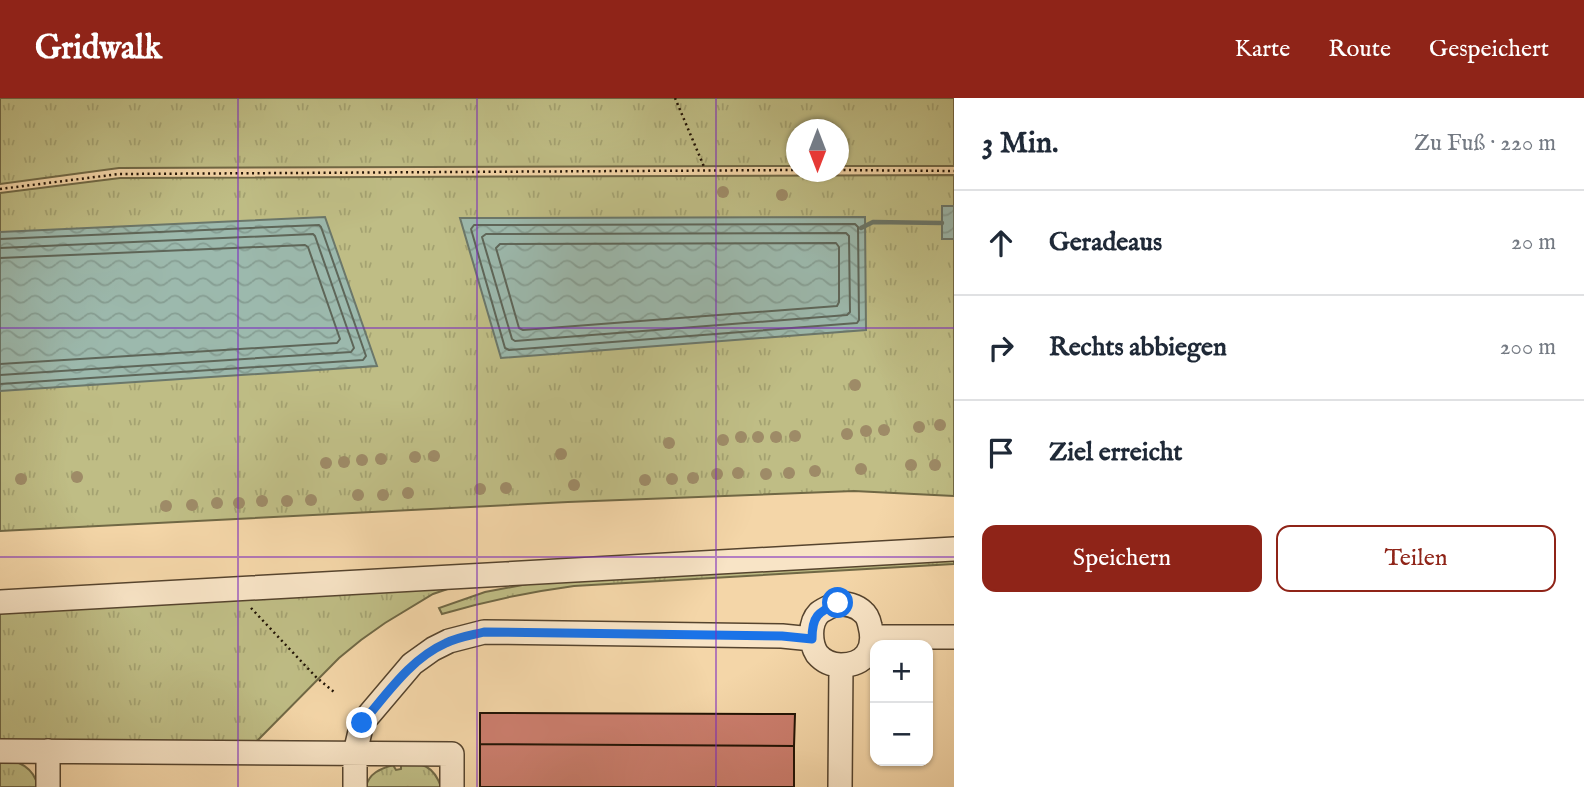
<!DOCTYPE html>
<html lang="de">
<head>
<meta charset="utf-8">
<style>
	body { margin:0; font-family:"IM FELL English",serif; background:#f2f2f3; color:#1f2937 }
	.controls { position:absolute; right:21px; bottom:21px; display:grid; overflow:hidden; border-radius:14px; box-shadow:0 2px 5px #0004 }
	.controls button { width:63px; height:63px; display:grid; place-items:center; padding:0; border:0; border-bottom:2px solid #e0e1e3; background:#fff; color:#1f2937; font:35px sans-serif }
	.compass { position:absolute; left:786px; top:21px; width:63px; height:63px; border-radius:50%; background:#fff; box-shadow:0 2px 5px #0004; rotate:180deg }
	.stop { position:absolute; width:21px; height:21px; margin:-16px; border:5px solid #1a73e8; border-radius:50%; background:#fff }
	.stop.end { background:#1a73e8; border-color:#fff; box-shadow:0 2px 7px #0008 }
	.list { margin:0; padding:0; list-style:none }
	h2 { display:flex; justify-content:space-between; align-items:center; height:91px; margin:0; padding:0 28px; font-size:30px }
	h2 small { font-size:23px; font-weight:400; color:#747a83 }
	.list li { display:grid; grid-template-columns:46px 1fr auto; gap:21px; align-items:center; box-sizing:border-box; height:105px; padding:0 28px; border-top:2px solid #e0e1e3 }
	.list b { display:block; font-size:26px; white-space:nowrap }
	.list em { font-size:23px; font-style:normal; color:#747a83 }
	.actions { display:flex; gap:14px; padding:21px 28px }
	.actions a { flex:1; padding:16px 0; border:2px solid #8f2418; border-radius:14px; text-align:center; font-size:24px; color:#8f2418 }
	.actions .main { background:#8f2418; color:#fff }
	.icon { flex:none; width:38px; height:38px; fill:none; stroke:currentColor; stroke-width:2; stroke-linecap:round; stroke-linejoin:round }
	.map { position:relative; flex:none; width:954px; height:689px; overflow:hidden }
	header { display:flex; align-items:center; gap:42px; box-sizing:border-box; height:98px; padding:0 35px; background:#8f2418; color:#fff }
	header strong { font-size:33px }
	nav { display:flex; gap:38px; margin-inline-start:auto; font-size:24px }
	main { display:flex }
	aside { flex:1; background:#fff }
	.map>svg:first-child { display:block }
	.grass { fill:url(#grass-tufts); stroke:#706845; stroke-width:2 }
	.water { fill:url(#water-waves); stroke:#6b776a; stroke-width:2 }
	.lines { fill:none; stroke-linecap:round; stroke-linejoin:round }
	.shore { stroke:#5e6659; stroke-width:2 }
	.stream { stroke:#6b776a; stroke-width:4.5 }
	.building { fill:#cc7e6e; stroke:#211305; stroke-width:2 }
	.minor-casing { stroke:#56442e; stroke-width:26 }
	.path { stroke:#211305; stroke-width:2.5; stroke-dasharray:2 3.5; stroke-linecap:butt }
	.minor { stroke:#f8e4c6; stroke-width:23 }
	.tree { fill:#9e8b67 }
	.route { stroke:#1a73e8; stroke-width:9 }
	.grid { fill:none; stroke:#7b2cbf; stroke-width:2; stroke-opacity:0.55 }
</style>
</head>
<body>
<header>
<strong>Gridwalk</strong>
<nav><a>Karte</a><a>Route</a><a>Gespeichert</a></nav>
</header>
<main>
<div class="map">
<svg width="954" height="689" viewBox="0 0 954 689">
	<defs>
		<pattern id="grass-tufts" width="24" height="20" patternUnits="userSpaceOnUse" patternTransform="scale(1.75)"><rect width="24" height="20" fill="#bfbd85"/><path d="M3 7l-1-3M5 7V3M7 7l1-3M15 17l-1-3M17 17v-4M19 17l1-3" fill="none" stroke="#a4a271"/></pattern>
		<pattern id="water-waves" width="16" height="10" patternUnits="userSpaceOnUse" patternTransform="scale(1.75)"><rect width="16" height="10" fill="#9cb9ad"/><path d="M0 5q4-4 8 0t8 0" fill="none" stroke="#869e93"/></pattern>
	</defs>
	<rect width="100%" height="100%" fill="#f4d6a8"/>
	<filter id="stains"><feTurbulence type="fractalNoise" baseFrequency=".00286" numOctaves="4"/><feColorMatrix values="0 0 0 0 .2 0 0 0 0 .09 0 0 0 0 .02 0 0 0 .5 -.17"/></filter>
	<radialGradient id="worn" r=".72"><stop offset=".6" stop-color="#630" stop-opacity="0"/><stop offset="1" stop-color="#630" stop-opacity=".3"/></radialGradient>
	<path class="grass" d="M 0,0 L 954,0 L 954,68 L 839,68 L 838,32 L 796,32 L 796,68 L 119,70 L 0,86 Z
		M 954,77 L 954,108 L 943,108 L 942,141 L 954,141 L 954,398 L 854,393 L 568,404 L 0,433 L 0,95 L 120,80 Z
		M 954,454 L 954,466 L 574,488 C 529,494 486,503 442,516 L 439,510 L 485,494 L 533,485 Z
		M 474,482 L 433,496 L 385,525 L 361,542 L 339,560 L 255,645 L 0,644 L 0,507 Z
		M 0,660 C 19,663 34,669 38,689 L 0,689 Z
		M 401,665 C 422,664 434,668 441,689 L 366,689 C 369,675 380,671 393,667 L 396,672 L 401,671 Z"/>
	<path class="water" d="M 942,108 L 954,108 L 954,141 L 942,141 Z
		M 325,119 L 377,268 L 0,293 L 0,134 Z
		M 865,119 L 866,232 L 501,260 L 460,120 Z"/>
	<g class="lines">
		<path class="shore" d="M 855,126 L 858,129 L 859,222 L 857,225 L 509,252 L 505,250 L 471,131 L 474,127 Z
			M 846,135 L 849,138 L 850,214 L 847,217 L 515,243 L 512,241 L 482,139 L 486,136 Z
			M 0,141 L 319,127 L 321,129 L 366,258 L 363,262 L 0,286
			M 836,145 L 839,149 L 839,204 L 837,208 L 523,232 L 519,230 L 496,150 L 500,146 Z
			M 0,150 L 313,136 L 315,138 L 354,250 L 351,254 L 0,277
			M 0,160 L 305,147 L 308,149 L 340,241 L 337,245 L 0,266"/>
		<path class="stream" d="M 861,130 L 873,124 L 942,125"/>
	</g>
	<path class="building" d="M 480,615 L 795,616 L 794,648 L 480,646 Z
		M 480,646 L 794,648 L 794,689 L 480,689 Z"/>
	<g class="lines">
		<g class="minor-casing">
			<path id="minor" d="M 0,504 L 954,451
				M 838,505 C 847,506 856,507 863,514 C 867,517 869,523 870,528 C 876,551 865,567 841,567 C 832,567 823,563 817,556 C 810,545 809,525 819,515 C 824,511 832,508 838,505 Z
				M 873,539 L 954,539
				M 0,653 L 452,656 L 452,689
				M 48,689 L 48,653
				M 355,689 L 355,655 L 362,625 L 412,566 L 433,551 L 449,543 L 484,534 L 782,538 L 812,541
				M 840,689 L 841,567"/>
		</g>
		<path class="path" d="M 675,0 L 705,71
			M 838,72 L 954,73
			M 0,91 L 119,76 L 796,72
			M 251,510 L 316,579 L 334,594"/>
		<use href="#minor" class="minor"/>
	</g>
	<g class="tree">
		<circle cx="723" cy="94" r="6"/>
		<circle cx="782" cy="97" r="6"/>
		<circle cx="855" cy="287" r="6"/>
		<circle cx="940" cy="327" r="6"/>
		<circle cx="919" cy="329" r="6"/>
		<circle cx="884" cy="332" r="6"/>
		<circle cx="866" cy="333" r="6"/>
		<circle cx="847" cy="336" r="6"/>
		<circle cx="795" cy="338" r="6"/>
		<circle cx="741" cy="339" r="6"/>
		<circle cx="758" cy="339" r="6"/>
		<circle cx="776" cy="339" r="6"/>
		<circle cx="723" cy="342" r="6"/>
		<circle cx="669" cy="345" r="6"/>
		<circle cx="561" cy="356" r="6"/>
		<circle cx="434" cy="358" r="6"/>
		<circle cx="415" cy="359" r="6"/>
		<circle cx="381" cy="361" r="6"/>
		<circle cx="362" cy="362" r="6"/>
		<circle cx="344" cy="364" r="6"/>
		<circle cx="326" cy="365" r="6"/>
		<circle cx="911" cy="367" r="6"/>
		<circle cx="935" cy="367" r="6"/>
		<circle cx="861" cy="371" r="6"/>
		<circle cx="815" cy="373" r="6"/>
		<circle cx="738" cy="375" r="6"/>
		<circle cx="789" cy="375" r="6"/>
		<circle cx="717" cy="376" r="6"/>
		<circle cx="766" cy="376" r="6"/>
		<circle cx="77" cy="379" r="6"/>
		<circle cx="693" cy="380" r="6"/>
		<circle cx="21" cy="381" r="6"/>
		<circle cx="672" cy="381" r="6"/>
		<circle cx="645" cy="382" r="6"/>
		<circle cx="574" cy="387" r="6"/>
		<circle cx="506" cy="390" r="6"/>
		<circle cx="480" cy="391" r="6"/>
		<circle cx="408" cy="395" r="6"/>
		<circle cx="358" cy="397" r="6"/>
		<circle cx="383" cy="397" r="6"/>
		<circle cx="311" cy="402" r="6"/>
		<circle cx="262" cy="403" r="6"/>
		<circle cx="287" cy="403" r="6"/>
		<circle cx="217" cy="405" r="6"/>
		<circle cx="239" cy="405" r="6"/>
		<circle cx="192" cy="407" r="6"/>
		<circle cx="166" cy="408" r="6"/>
	</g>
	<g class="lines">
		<path class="route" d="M 362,625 C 387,596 410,561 446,545 C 458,539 472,537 484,534 L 782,538 L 812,541 C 812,518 818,514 838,505"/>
	</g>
	<path class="grid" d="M 238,0 L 238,689M 477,0 L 477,689M 716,0 L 716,689M 0,230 L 954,230M 0,459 L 954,459"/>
	<rect width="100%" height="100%" filter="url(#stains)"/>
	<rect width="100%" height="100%" fill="url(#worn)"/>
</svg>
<div class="controls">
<button>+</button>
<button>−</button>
</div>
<svg class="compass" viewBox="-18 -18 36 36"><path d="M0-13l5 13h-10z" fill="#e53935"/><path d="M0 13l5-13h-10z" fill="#747a83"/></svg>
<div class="stop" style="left:838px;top:505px"></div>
<div class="stop end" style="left:362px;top:625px"></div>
</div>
<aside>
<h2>3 Min.<small>Zu Fuß · 220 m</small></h2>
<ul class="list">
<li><svg class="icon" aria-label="ahead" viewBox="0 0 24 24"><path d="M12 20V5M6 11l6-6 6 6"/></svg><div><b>Geradeaus</b></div><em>20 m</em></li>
<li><svg class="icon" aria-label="right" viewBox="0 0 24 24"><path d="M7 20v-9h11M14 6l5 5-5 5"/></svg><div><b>Rechts abbiegen</b></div><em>200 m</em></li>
<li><svg class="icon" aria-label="arrive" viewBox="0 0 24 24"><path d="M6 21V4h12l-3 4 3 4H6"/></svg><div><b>Ziel erreicht</b></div></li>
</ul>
<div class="actions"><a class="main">Speichern</a><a>Teilen</a></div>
</aside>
</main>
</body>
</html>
